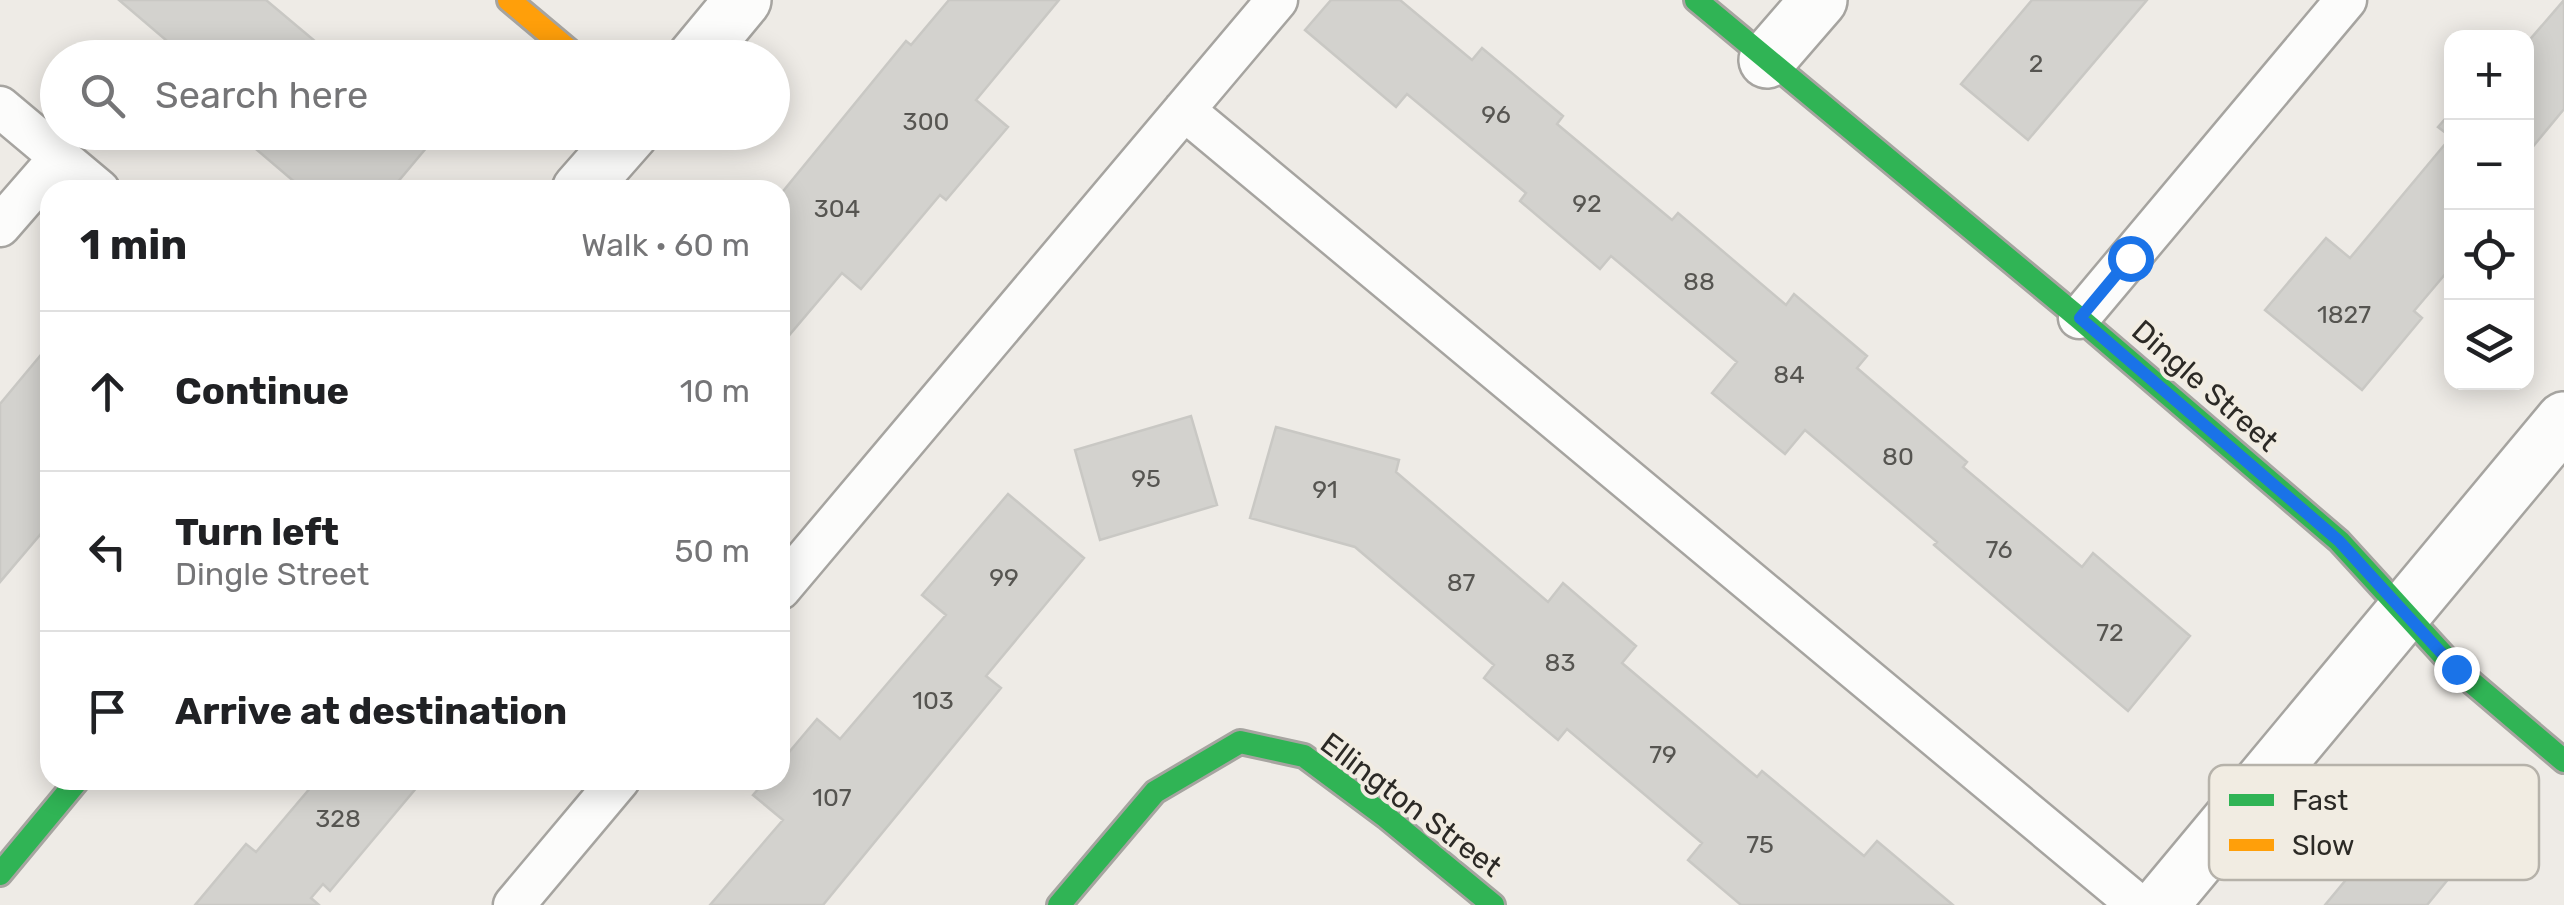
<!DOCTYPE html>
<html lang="en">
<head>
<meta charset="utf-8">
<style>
	body { margin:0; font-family:Rubik,sans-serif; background:#f2f2f2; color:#202124 }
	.controls { position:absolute; right:30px; top:30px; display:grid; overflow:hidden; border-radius:20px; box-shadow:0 5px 25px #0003 }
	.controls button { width:90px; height:90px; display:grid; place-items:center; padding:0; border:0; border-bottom:2px solid #e0e0e0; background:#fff; color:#202124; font:50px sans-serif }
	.stop { position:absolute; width:30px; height:30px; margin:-22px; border:8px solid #1a73e8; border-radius:50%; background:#fff }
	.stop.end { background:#1a73e8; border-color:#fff; box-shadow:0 2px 10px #0008 }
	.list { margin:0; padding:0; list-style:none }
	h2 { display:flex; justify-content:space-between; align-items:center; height:130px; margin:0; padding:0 40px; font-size:42px }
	h2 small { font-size:32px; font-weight:400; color:#757577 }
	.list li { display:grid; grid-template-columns:65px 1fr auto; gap:30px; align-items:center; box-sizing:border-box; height:160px; padding:0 40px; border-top:2px solid #e0e0e0 }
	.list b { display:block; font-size:38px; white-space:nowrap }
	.list p { margin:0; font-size:32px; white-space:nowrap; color:#757577 }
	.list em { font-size:32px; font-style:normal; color:#757577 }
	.icon { flex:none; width:55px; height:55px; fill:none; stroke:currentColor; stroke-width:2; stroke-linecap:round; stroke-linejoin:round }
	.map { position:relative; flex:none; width:2564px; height:905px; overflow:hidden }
	.search { position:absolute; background:#fff; box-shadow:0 5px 25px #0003; left:40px; top:40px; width:750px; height:110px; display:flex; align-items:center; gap:25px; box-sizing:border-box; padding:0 35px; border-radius:55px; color:#757577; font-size:38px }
	.panel { position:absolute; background:#fff; box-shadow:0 5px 25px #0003; left:40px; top:180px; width:750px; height:610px; border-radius:30px }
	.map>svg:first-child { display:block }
	.building { fill:#d3d2ce; stroke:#c9c8c4; stroke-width:2.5 }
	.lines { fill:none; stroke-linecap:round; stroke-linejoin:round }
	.lane-casing { stroke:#a6a4a0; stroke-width:45 }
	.street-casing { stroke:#a6a4a0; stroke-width:60 }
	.fast-casing { stroke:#a6a4a0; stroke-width:28 }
	.slow-casing { stroke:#a6a4a0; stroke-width:28 }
	.lane { stroke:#fcfcfb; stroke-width:40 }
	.street { stroke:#fcfcfb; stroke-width:55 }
	.fast { stroke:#30b455; stroke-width:22 }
	.slow { stroke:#ff9f0a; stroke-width:22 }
	.route { stroke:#1a73e8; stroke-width:12 }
	.labels { text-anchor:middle; stroke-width:8; stroke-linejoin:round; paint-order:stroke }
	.number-label { font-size:25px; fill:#565551 }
	.street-label { font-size:30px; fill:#2c2a26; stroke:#f1ece2 }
	.key { fill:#f1ece2; stroke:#b6b2aa; stroke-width:2.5 }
	.key-label { font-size:28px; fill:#2c2a26 }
</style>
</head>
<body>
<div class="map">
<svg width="2564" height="905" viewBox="0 0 2564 905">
	<rect width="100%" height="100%" fill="#eeebe6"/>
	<path class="building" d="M 119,0 L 266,0 L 335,58 L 187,58 Z
		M 949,0 L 1059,0 L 976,100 L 1008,127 L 946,200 L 940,195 L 861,289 L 842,273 L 780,346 L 780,195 L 906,41 L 911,45 Z
		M 1331,0 L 1400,0 L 1472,60 L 1482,48 L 1563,116 L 1557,124 L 1672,220 L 1678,213 L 1786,305 L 1794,294 L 1867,356 L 1857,368 L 1967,462 L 1963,467 L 2082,567 L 2093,553 L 2190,636 L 2128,711 L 1934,545 L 1937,542 L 1805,430 L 1785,454 L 1712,393 L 1737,362 L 1611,256 L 1600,269 L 1520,201 L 1526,193 L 1407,94 L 1396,107 L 1305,30 Z
		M 2032,0 L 2147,0 L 2028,140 L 1961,84 Z
		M 2564,0 L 2564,109 L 2526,155 L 2526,44 Z
		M 2452,111 L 2452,266 L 2414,311 L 2422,318 L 2362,390 L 2265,310 L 2326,238 L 2350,258 L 2451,137 L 2438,127 Z
		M 236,132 L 424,132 L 433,140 L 391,190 L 304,190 Z
		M 50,344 L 50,523 L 0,582 L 0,404 Z
		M 1191,416 L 1217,505 L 1100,540 L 1075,450 Z
		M 1276,427 L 1399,460 L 1396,472 L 1548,602 L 1563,583 L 1636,646 L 1622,663 L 1757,777 L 1762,771 L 1864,856 L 1877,841 L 1953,905 L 1741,905 L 1688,860 L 1702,843 L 1567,729 L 1558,740 L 1484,678 L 1494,665 L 1355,547 L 1250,518 Z
		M 1008,494 L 1084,558 L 986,676 L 1001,688 L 823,905 L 710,905 L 783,820 L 753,795 L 766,780 L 780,780 L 780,763 L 817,719 L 840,739 L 946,615 L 922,595 Z
		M 317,780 L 423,780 L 330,891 L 323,884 L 311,898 L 319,905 L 195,905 L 246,844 L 256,852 Z
		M 2389,828 L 2450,877 L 2427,905 L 2325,905 Z"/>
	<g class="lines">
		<g class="lane-casing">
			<path id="lane" d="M 0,107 L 99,190
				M 1184,110 L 2138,905
				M 0,226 L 60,157
				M 2079,318 L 2346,0
				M 780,589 L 1277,0
				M 514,905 L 619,780"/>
		</g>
		<g class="street-casing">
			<path id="street" d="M 695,58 L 743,0
				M 1767,60 L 1819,0
				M 580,190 L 631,132
				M 2160,905 L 2564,420"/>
		</g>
		<g class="fast-casing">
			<path id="fast" d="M 1696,0 L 2079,318 L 2339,541 L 2456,669 L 2564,761
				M 0,874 L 78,780
				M 1059,905 L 1155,792 L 1240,742 L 1304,756 L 1386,817 L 1493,905"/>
		</g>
		<g class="slow-casing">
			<path id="slow" d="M 509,0 L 578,58"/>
		</g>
		<use href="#lane" class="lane"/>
		<use href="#street" class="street"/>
		<use href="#fast" class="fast"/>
		<use href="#slow" class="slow"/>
	</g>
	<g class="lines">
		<path class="route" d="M 2130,258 L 2080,318 L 2339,541 L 2456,669"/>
	</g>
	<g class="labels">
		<g class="number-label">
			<text x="2036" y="72">2</text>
			<text x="1496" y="123">96</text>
			<text x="926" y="130">300</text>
			<text x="1587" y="212">92</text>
			<text x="837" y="217">304</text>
			<text x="1699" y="290">88</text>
			<text x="2344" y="323">1827</text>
			<text x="1789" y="383">84</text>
			<text x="1898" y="465">80</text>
			<text x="1146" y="487">95</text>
			<text x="1325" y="498">91</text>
			<text x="1999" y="558">76</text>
			<text x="1004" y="586">99</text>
			<text x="1461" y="591">87</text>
			<text x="2110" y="641">72</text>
			<text x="1560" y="671">83</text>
			<text x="933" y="709">103</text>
			<text x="1663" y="763">79</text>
			<text x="832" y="806">107</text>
			<text x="338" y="827">328</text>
			<text x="1760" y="853">75</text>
		</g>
		<g class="street-label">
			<text transform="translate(2205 386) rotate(41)" y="10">Dingle Street</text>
			<text transform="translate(1411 805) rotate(37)" y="10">Ellington Street</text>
		</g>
	</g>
	<rect x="2209" y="765" width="330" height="115" rx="15" class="key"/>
	<rect x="2229" y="794" width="45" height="12" fill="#30b455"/>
	<rect x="2229" y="839" width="45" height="12" fill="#ff9f0a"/>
	<g class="key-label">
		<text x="2292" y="810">Fast</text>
		<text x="2292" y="855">Slow</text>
	</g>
</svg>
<div class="controls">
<button>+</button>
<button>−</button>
<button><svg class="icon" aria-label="locate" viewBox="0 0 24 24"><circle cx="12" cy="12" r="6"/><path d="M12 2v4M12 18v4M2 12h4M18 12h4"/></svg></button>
<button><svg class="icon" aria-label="layers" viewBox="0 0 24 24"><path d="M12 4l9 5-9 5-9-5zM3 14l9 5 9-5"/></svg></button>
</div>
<div class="stop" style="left:2130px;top:258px"></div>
<div class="stop end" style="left:2456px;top:669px"></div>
<div class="search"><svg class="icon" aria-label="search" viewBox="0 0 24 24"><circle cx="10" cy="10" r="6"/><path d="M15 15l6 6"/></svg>Search here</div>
<section class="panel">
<h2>1 min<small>Walk · 60 m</small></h2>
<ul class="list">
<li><svg class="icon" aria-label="ahead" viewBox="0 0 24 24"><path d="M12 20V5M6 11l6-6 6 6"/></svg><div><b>Continue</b></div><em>10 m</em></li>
<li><svg class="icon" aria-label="left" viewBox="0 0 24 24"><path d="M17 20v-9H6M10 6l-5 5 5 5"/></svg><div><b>Turn left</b><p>Dingle Street</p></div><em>50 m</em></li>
<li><svg class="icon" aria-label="arrive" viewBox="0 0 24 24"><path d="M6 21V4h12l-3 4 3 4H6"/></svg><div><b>Arrive at destination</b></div></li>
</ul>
</section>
</div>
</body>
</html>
